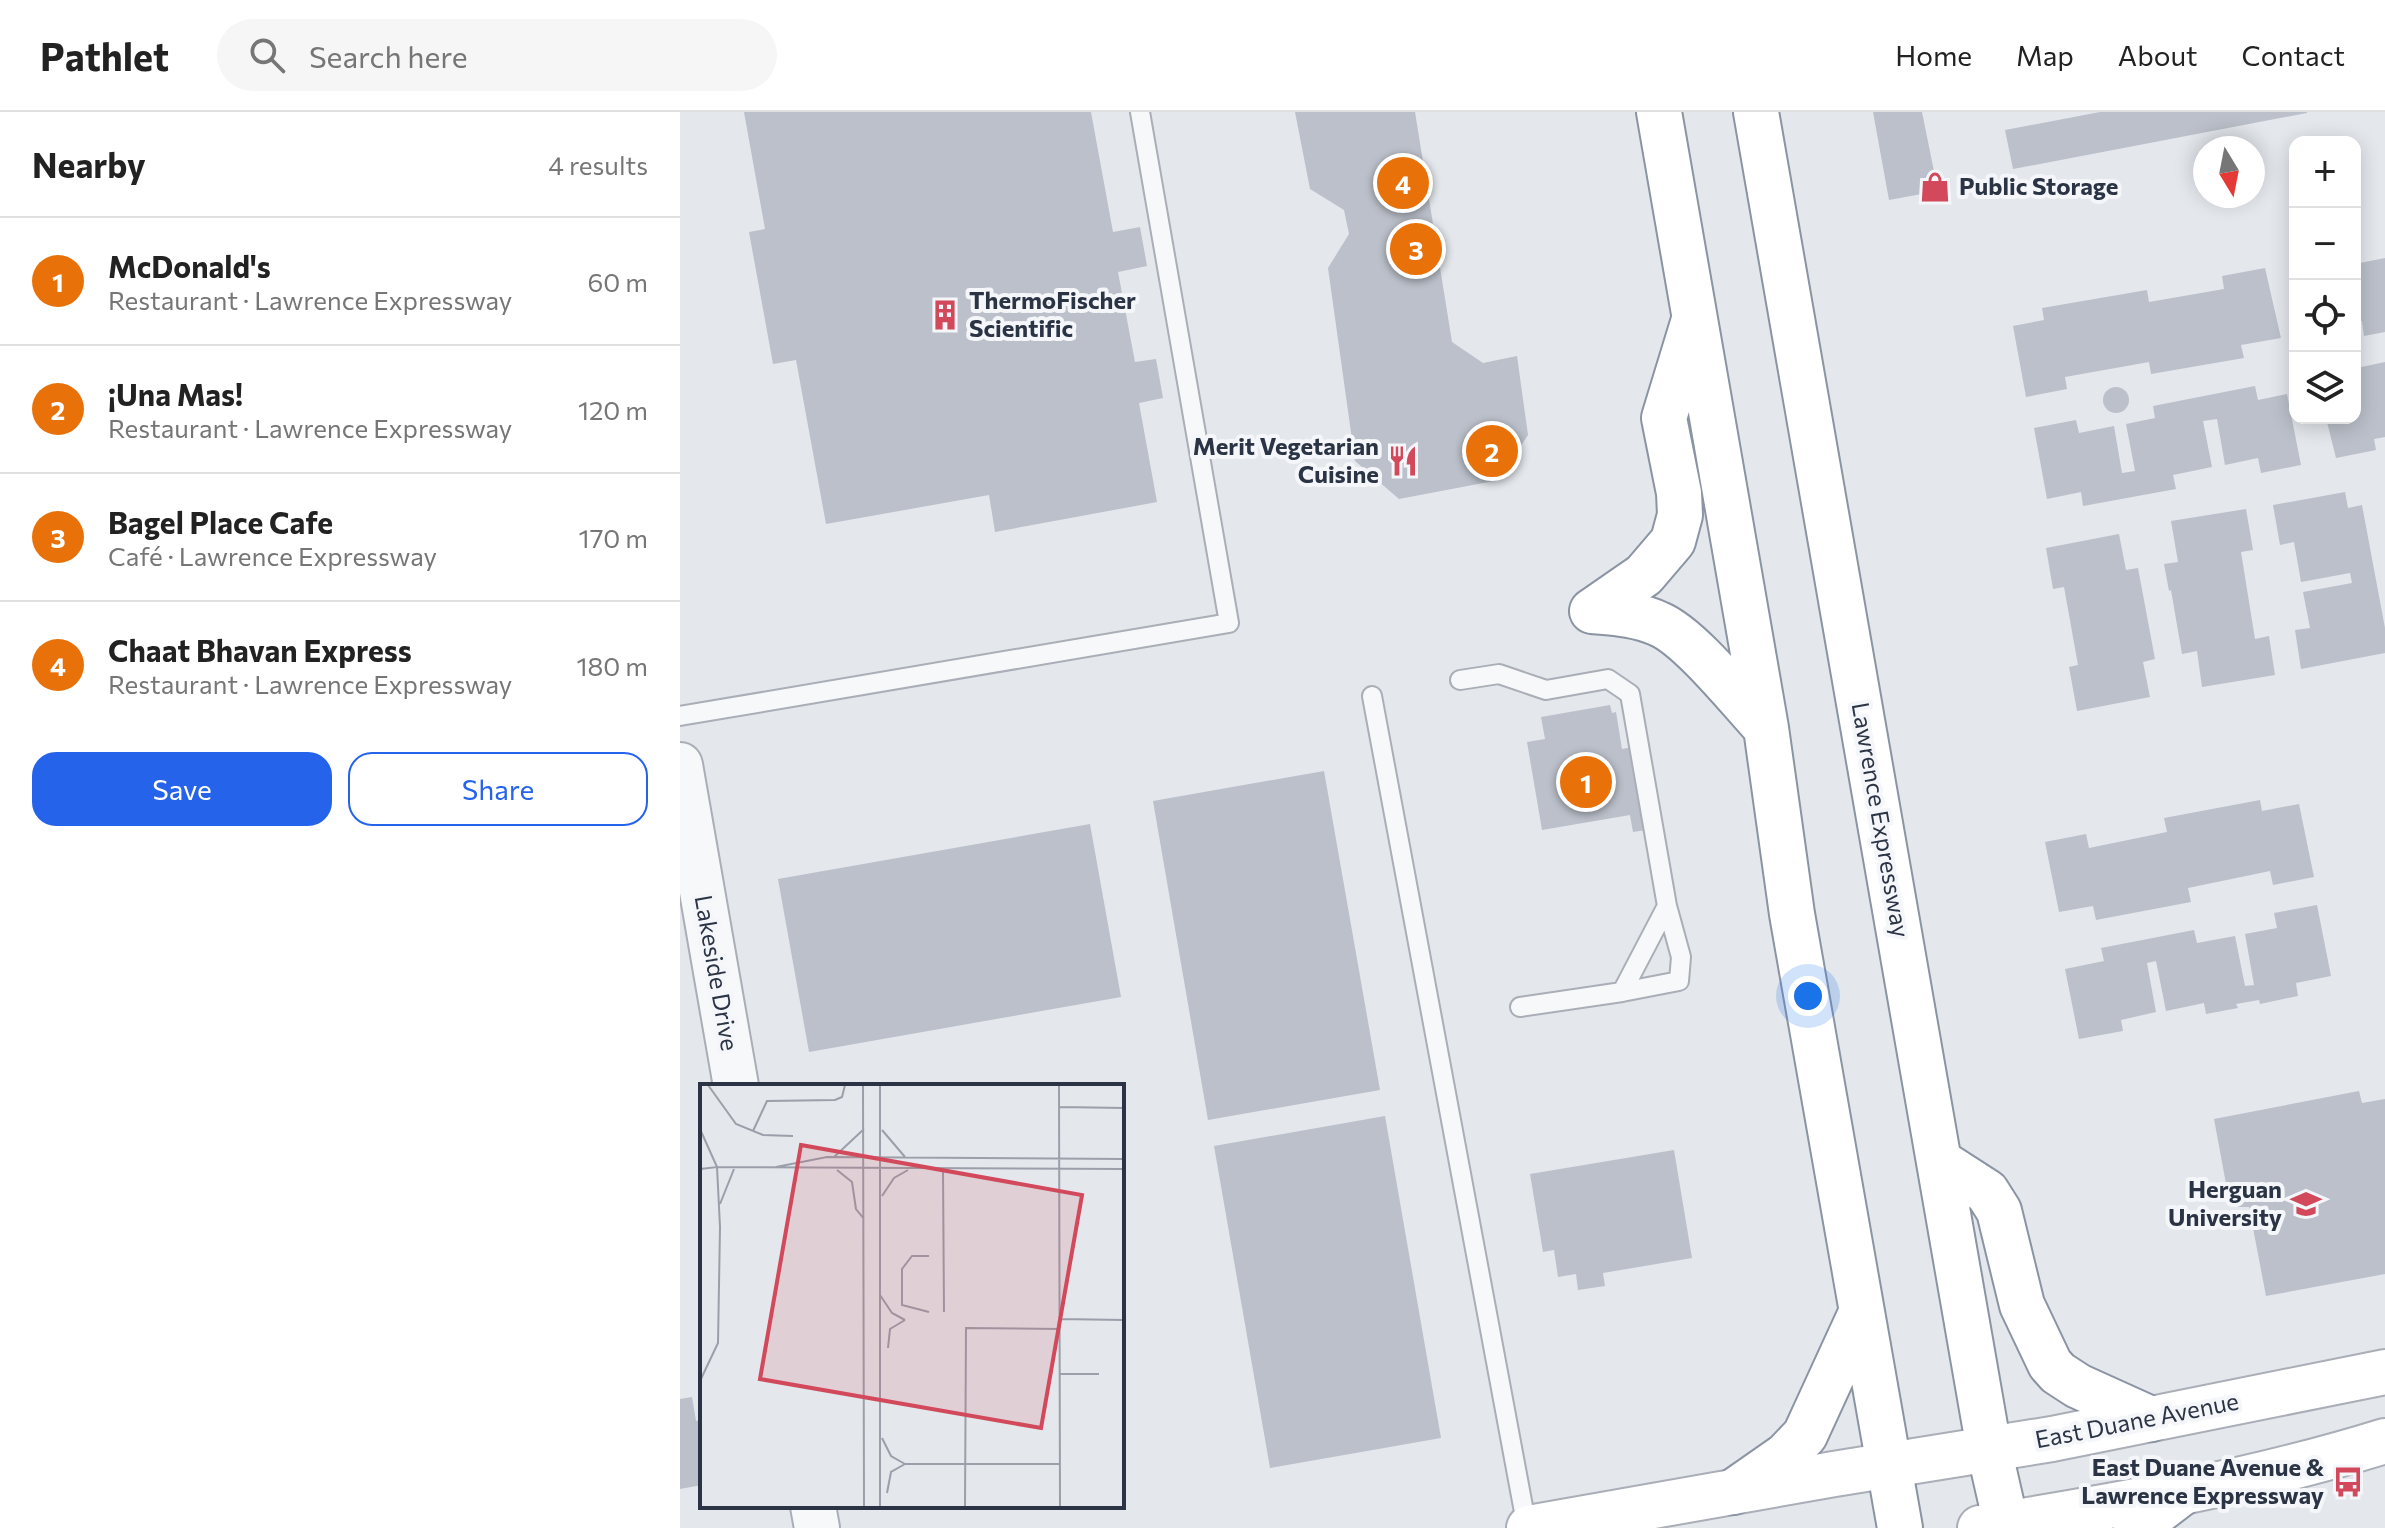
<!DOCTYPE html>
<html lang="en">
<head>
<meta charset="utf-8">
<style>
	body { margin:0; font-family:Commissioner,sans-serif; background:#f6f6f6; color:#222 }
	.controls { position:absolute; right:24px; top:24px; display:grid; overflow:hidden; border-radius:16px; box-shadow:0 4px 20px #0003 }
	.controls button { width:72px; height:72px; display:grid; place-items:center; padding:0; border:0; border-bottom:2px solid #e0e0e0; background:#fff; color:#222; font:40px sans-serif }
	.compass { position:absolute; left:1513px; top:24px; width:72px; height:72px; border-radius:50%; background:#fff; box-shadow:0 4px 20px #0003; rotate:170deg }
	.you { position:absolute; left:1128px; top:884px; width:28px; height:28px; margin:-20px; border:6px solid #fff; border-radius:50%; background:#1a73e8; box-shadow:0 0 0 12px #1a73e833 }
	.badge { display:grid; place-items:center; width:52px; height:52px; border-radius:50%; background:#2563eb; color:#fff; font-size:26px; font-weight:700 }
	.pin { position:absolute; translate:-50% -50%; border:4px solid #fff; box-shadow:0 2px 8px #0006 }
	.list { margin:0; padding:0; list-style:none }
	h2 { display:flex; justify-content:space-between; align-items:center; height:104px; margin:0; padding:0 32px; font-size:34px }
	h2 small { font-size:26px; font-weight:400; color:#767676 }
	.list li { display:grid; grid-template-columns:52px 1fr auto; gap:24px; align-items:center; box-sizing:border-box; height:128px; padding:0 32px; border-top:2px solid #e0e0e0 }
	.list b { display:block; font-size:30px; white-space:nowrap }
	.list p { margin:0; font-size:26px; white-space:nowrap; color:#767676 }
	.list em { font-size:26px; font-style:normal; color:#767676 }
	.actions { display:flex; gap:16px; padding:24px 32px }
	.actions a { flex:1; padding:18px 0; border:2px solid #2563eb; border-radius:24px; text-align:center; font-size:28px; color:#2563eb }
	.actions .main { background:#2563eb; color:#fff }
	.icon { flex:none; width:44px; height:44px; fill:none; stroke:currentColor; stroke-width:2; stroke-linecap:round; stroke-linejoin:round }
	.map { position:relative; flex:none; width:1705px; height:1416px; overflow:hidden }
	header { display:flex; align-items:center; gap:48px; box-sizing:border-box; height:112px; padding:0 40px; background:#fff; border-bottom:2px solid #e0e0e0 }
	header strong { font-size:38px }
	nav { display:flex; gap:44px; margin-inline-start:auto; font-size:28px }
	.search { width:560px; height:72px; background:#f6f6f6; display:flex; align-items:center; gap:20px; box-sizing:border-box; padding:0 28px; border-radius:44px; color:#767676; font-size:30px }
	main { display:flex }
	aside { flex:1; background:#fff }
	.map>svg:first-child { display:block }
	.building { fill:#bbc0ca }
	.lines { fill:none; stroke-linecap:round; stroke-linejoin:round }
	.service-casing { stroke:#a9aeb7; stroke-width:22 }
	.tertiary-casing { stroke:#a9aeb7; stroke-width:48 }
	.secondary-casing { stroke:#a9aeb7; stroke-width:48 }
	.trunk-casing { stroke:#8b94a3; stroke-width:48 }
	.service { stroke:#f7f8fa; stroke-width:18 }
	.tertiary { stroke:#f7f8fa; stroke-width:44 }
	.secondary { stroke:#fff; stroke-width:44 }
	.trunk { stroke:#fff; stroke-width:44 }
	.labels { text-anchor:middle; stroke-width:8; stroke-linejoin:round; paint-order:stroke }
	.poi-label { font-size:24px; font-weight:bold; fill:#2b3445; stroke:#f4f6f9; text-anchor:end }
	.street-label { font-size:24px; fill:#2b3445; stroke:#f4f6f9 }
	.inset-road { fill:none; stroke:#9a9fa9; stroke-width:2 }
	.view { fill:#d1495b; fill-opacity:0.15; stroke:#d1495b; stroke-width:4 }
	.inset-edge { fill:none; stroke:#2b3445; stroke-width:4 }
</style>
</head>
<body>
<header>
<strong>Pathlet</strong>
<div class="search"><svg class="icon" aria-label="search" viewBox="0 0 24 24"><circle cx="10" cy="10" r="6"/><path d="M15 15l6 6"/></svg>Search here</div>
<nav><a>Home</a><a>Map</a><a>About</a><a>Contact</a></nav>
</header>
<main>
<aside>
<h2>Nearby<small>4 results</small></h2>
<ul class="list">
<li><span class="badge" style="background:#e8710a">1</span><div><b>McDonald's</b><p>Restaurant · Lawrence Expressway</p></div><em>60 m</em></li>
<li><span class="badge" style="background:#e8710a">2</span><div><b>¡Una Mas!</b><p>Restaurant · Lawrence Expressway</p></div><em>120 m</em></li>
<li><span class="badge" style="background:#e8710a">3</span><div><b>Bagel Place Cafe</b><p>Café · Lawrence Expressway</p></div><em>170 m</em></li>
<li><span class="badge" style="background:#e8710a">4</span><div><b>Chaat Bhavan Express</b><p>Restaurant · Lawrence Expressway</p></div><em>180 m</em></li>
</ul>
<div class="actions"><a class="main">Save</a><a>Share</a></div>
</aside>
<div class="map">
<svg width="1705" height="1416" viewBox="0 0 1705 1416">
	<rect width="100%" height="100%" fill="#e4e7ec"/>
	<path class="building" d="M 64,0 L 411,0 L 433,120 L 460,115 L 467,154 L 438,160 L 455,250 L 476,247 L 483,286 L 459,291 L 477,390 L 315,420 L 309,383 L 146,412 L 116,248 L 93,252 L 69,120 L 85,117 Z
		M 615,0 L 735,0 L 772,230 L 803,251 L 837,244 L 848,323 L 819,368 L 719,387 L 675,349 L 648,156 L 669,122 L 664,98 L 630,77 Z
		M 1193,0 L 1242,0 L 1258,79 L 1209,88 Z
		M 1420,0 L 1627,0 L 1627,1 L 1333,57 L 1325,18 Z
		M 1705,146 L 1705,220 L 1684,224 L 1682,209 L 1675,210 L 1675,152 Z
		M 1585,156 L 1601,226 L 1561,233 L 1564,246 L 1471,262 L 1469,250 L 1385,265 L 1387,277 L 1346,285 L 1333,214 L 1364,208 L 1362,196 L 1467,178 L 1469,190 L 1544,177 L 1542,164 Z
		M 1705,250 L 1705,325 L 1694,327 L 1696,338 L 1656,346 L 1646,306 L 1675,306 L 1675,269 L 1679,268 L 1677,256 Z
		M 1575,274 L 1578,288 L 1607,282 L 1621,353 L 1581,361 L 1578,346 L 1545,353 L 1537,307 L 1523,309 L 1532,355 L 1493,363 L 1496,377 L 1403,394 L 1401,380 L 1367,387 L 1354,316 L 1396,308 L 1399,321 L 1434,314 L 1442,361 L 1455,359 L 1446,312 L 1475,306 L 1473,294 Z
		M1423 288a13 13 0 1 1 26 0a13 13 0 1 1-26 0Z
		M 1665,380 L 1668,396 L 1682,393 L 1705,516 L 1705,541 L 1621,557 L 1615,518 L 1630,516 L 1623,480 L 1672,471 L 1670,461 L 1621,470 L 1614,430 L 1600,433 L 1593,393 Z
		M 1566,397 L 1573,438 L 1561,440 L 1575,527 L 1589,524 L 1595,563 L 1522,575 L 1517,539 L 1502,542 L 1491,478 L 1489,479 L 1484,452 L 1498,450 L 1491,409 Z
		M 1439,422 L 1446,458 L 1458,456 L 1475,547 L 1463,550 L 1470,585 L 1397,599 L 1389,555 L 1398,553 L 1384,475 L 1373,477 L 1366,436 Z
		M 930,593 L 932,601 L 936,600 L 942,637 L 952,635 L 966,718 L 953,720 L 950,703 L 862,718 L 847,630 L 865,627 L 861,605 Z
		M 644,659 L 700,978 L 528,1008 L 473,689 Z
		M 1580,688 L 1582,699 L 1619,692 L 1634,765 L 1593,773 L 1590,759 L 1508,776 L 1511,790 L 1416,808 L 1413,794 L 1379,800 L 1365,730 L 1406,722 L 1409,736 L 1487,720 L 1484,706 Z
		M 410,712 L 441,885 L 129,940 L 98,767 Z
		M 1637,793 L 1651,864 L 1616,871 L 1618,884 L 1580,892 L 1579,888 L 1556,892 L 1558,896 L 1526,902 L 1524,891 L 1486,899 L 1476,849 L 1467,851 L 1476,900 L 1441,908 L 1443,919 L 1399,927 L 1385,857 L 1424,849 L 1421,836 L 1514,818 L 1517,831 L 1555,824 L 1565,874 L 1574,873 L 1565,822 L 1597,816 L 1594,801 Z
		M 1679,979 L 1682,991 L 1705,987 L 1705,1162 L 1586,1184 L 1569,1095 L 1557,1095 L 1549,1088 L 1534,1007 Z
		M 705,1004 L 761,1326 L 590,1356 L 534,1034 Z
		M 994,1038 L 1012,1146 L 923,1161 L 925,1174 L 898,1178 L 896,1162 L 878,1165 L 874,1138 L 863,1140 L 850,1062 Z
		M 12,1285 L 16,1309 L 22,1308 L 22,1373 L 0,1377 L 0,1287 Z"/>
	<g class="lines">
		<g class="service-casing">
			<path id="service" d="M 780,568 L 819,562 L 866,578 L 928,567 L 950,582 L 987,794 L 942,880 L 840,895
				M 692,584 L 847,1416
				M 0,604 L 549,511 L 460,0
				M 942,880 L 999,869 L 1001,845 L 987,794"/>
		</g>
		<g class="tertiary-casing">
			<path id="tertiary" d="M 0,653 L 56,974
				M 133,1394 L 137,1416"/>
		</g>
		<g class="secondary-casing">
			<path id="secondary" d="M 849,1416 L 1154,1362 L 1372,1327 L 1705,1260
				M 1300,1416 C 1436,1394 1573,1370 1705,1329"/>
		</g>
		<g class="trunk-casing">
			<path id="trunk" d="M 979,0 L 1086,616 L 1112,802 L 1220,1416
				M 1076,0 L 1309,1337 L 1327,1416
				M 912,499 L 964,463 L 993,429 L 1000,403 L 999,381 L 984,306 L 1013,211
				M 912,499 C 935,501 957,502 979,512 C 1010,525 1060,588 1086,616
				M 1259,1049 L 1307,1080 L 1319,1099 L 1342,1193 L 1370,1252 L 1378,1261 L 1398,1274 L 1471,1307
				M 1053,1380 L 1106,1343 L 1125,1323 L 1181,1201
				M 1456,1416 L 1503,1380"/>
		</g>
		<use href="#service" class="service"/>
		<use href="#tertiary" class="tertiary"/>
		<use href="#secondary" class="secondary"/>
		<use href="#trunk" class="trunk"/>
	</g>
	<defs>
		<g id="shop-bare" transform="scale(2.4)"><path d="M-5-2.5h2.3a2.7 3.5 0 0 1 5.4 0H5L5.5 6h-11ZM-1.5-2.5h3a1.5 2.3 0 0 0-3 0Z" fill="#d1495b" stroke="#f4f6f9" stroke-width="2.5" paint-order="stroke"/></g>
		<g id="building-bare" transform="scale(2.4)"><path d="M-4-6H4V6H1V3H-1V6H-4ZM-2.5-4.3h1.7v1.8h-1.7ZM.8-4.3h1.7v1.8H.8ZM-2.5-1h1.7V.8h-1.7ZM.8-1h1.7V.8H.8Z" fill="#d1495b" stroke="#f4f6f9" stroke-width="2.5" paint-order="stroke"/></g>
		<g id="restaurant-bare" transform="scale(2.4)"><path d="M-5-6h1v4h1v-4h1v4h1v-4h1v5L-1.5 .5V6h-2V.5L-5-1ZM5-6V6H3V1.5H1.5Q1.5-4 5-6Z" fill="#d1495b" stroke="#f4f6f9" stroke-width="2.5" paint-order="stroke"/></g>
		<g id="university-bare" transform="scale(2.4)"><path d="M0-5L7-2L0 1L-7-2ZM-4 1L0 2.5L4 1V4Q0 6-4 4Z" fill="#d1495b" stroke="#f4f6f9" stroke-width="2.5" paint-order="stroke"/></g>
		<g id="bus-bare" transform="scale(2.4)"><path d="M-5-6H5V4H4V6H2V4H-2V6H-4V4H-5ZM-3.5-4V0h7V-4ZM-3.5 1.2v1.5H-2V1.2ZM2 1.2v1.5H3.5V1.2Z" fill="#d1495b" stroke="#f4f6f9" stroke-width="2.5" paint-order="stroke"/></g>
	</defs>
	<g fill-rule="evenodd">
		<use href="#shop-bare" x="1255" y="75"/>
		<use href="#building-bare" x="265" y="203"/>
		<use href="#restaurant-bare" x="723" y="349"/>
		<use href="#university-bare" x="1626" y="1092"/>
		<use href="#bus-bare" x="1668" y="1370"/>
	</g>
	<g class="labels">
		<g class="poi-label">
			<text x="1279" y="83" text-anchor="start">Public Storage</text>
			<text x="289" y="197" text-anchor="start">ThermoFischer<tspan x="289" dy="28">Scientific</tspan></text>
			<text x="699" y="343">Merit Vegetarian<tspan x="699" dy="28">Cuisine</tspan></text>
			<text x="1602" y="1086">Herguan<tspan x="1602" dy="28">University</tspan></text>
			<text x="1644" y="1364">East Duane Avenue &amp;<tspan x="1644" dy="28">Lawrence Expressway</tspan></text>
		</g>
		<g class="street-label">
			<text transform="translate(1200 708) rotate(80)" y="8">Lawrence Expressway</text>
			<text transform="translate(36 861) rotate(80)" y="8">Lakeside Drive</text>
			<text transform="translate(1457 1309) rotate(-11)" y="8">East Duane Avenue</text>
		</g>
	</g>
	<g transform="translate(20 972)">
		<rect width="424" height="424" fill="#e4e7ec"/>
		<path class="inset-road" d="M 8,1 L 36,40 L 63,51 L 93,52M 163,1 L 164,423M 359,1 L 360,423M 360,23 L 424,24M 0,45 L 17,83 L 424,85M 182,46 L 205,73M 53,47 L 67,17 L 135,16 L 142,13 L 145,1M 134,73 L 164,45M 76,83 L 127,73 L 424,75M 0,85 L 17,83 L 20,143 L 18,259 L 0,297M 137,86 L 152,98 L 156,125 L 164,135M 243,86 L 244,228M 182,112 L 194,94 L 208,86M 20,120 L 34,85M 229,172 L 212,172 L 202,185 L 202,221 L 229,228M 180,211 L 192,229 L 205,236M 360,235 L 424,236M 188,264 L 190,245 L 205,236M 360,290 L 399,290M 182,354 L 191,372 L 205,380M 205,380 L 360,380M 187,409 L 191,388 L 205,380M 180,423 L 180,1M 265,423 L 266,244 L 360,245"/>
		<path class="view" d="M 101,61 L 382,111 L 341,344 L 60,295 Z"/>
		<rect width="424" height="424" class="inset-edge"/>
	</g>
</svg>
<div class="controls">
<button>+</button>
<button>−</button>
<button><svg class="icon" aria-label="locate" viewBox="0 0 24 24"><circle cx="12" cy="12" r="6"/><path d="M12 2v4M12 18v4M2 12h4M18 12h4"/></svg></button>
<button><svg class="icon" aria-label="layers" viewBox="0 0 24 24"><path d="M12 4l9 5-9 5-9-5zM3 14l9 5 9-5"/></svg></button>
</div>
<svg class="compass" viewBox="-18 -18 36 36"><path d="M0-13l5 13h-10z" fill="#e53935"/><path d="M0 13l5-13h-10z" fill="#767676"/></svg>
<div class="you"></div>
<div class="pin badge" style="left:906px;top:670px;background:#e8710a">1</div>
<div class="pin badge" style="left:812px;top:339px;background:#e8710a">2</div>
<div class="pin badge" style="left:736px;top:137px;background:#e8710a">3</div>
<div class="pin badge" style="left:723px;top:71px;background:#e8710a">4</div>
</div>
</main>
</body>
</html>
